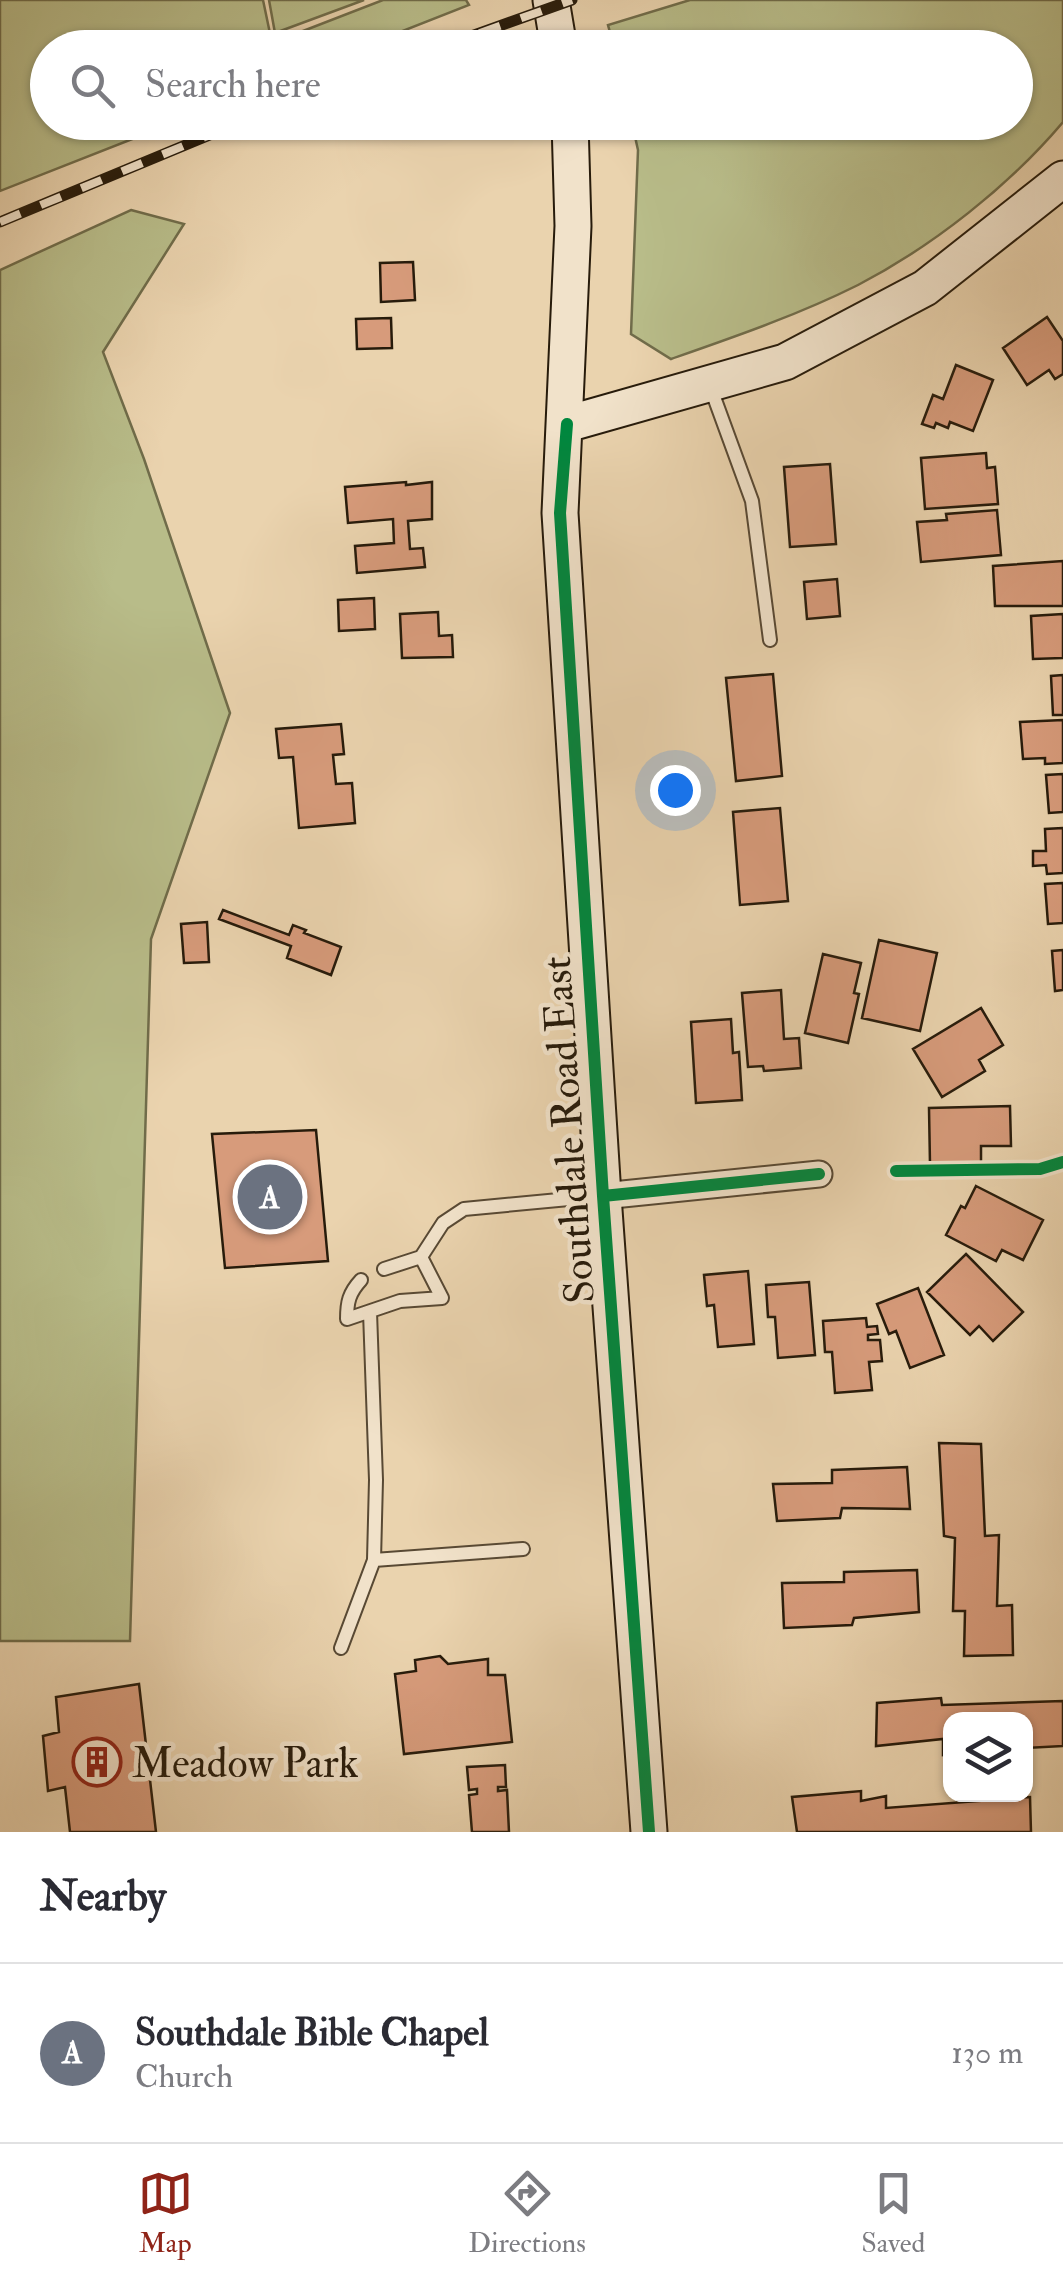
<!DOCTYPE html>
<html lang="en">
<head>
<meta charset="utf-8">
<style>
	body { margin:0; font-family:"IM FELL Double Pica",serif; background:#f2f2f3; color:#2b2b33 }
	.controls { position:absolute; right:30px; bottom:30px; display:grid; overflow:hidden; border-radius:20px; box-shadow:0 2px 8px #0004 }
	.controls button { width:90px; height:90px; display:grid; place-items:center; padding:0; border:0; border-bottom:2px solid #e1e1e2; background:#fff; color:#2b2b33; font:50px sans-serif }
	.you { position:absolute; left:675px; top:790px; width:35px; height:35px; margin:-25px; border:8px solid #fff; border-radius:50%; background:#1a73e8; box-shadow:0 0 0 15px #1a73e833 }
	.badge { display:grid; place-items:center; width:65px; height:65px; border-radius:50%; background:#8f2418; color:#fff; font-size:32px; font-weight:700 }
	.pin { position:absolute; translate:-50% -50%; border:5px solid #fff; box-shadow:0 2px 10px #0006 }
	.list { margin:0; padding:0; list-style:none }
	h2 { display:flex; justify-content:space-between; align-items:center; height:130px; margin:0; padding:0 40px; font-size:42px }
	h2 small { font-size:32px; font-weight:400; color:#7c7c81 }
	.list li { display:grid; grid-template-columns:65px 1fr auto; gap:30px; align-items:center; box-sizing:border-box; height:180px; padding:0 40px; border-top:2px solid #e1e1e2 }
	.list b { display:block; font-size:38px; white-space:nowrap }
	.list p { margin:0; font-size:32px; white-space:nowrap; color:#7c7c81 }
	.list em { font-size:32px; font-style:normal; color:#7c7c81 }
	.icon { flex:none; width:55px; height:55px; fill:none; stroke:currentColor; stroke-width:2; stroke-linecap:round; stroke-linejoin:round }
	.map { position:relative; flex:none; width:1063px; height:1832px; overflow:hidden }
	.search { position:absolute; background:#fff; box-shadow:0 2px 8px #0004; left:30px; right:30px; top:30px; height:110px; display:flex; align-items:center; gap:25px; box-sizing:border-box; padding:0 35px; border-radius:55px; color:#7c7c81; font-size:38px }
	.sheet { height:310px; background:#fff }
	nav { display:flex; justify-content:space-around; align-items:center; box-sizing:border-box; height:140px; border-top:2px solid #e1e1e2; background:#fff; font-size:28px; color:#7c7c81 }
	nav a { display:grid; justify-items:center; gap:5px }
	nav .on { color:#8f2418 }
	.map>svg:first-child { display:block }
	.green { fill:#b8bc89; stroke:#706c4a; stroke-width:2.5 }
	.building { fill:#d79b7b; stroke:#271b0b; stroke-width:2.5 }
	.lines { fill:none; stroke-linecap:round; stroke-linejoin:round }
	.service-casing { stroke:#584934; stroke-width:16 }
	.minor-casing { stroke:#584934; stroke-width:29 }
	.secondary-casing { stroke:#271b0b; stroke-width:39 }
	.service { stroke:#f1e2ca; stroke-width:12 }
	.minor { stroke:#f1e2ca; stroke-width:25 }
	.secondary { stroke:#f1e2ca; stroke-width:35 }
	.rail-casing { stroke:#271b0b; stroke-width:11 }
	.rail { stroke:#f1e2ca; stroke-width:8; stroke-dasharray:22; stroke-linecap:butt }
	.cycleway-casing { stroke:#f1e2ca; stroke-width:19 }
	.cycleway { stroke:#00873e; stroke-width:12 }
	.labels { text-anchor:middle; stroke-width:9; stroke-linejoin:round; paint-order:stroke }
	.street-label { font-size:42px; fill:#271b0b; stroke:#f1e2ca }
	.poi-label { font-size:42px; fill:#271b0b; stroke:#f1e2ca; text-anchor:start }
</style>
</head>
<body>
<div class="map">
<svg width="1063" height="1832" viewBox="0 0 1063 1832">
	<rect width="100%" height="100%" fill="#ead3ae"/>
	<filter id="stains"><feTurbulence type="fractalNoise" baseFrequency=".002" numOctaves="4"/><feColorMatrix values="0 0 0 0 .2 0 0 0 0 .09 0 0 0 0 .02 0 0 0 .5 -.17"/></filter>
	<radialGradient id="worn" r=".72"><stop offset=".6" stop-color="#630" stop-opacity="0"/><stop offset="1" stop-color="#630" stop-opacity=".3"/></radialGradient>
	<path class="green" d="M 0,0 L 263,0 L 272,43 L 383,0 L 466,0 L 469,5 L 362,47 L 48,48 L 48,122 L 173,123 L 0,191 Z
		M 269,0 L 364,0 L 275,33 Z
		M 690,0 L 1063,0 L 1063,122 C 1009,186 933,246 858,285 C 798,315 734,337 671,359 L 631,334 L 638,150 L 632,123 L 1016,122 L 1016,48 L 614,47 L 608,25 Z
		M 131,210 L 184,224 L 103,352 L 144,459 L 230,713 L 151,939 L 130,1641 L 0,1641 L 0,270 Z"/>
	<path class="building" d="M 413,262 L 415,300 L 381,302 L 380,263 Z
		M 1047,317 L 1063,341 L 1063,374 L 1055,379 L 1049,370 L 1027,385 L 1003,348 Z
		M 391,318 L 392,348 L 357,349 L 356,319 Z
		M 956,365 L 993,380 L 973,431 L 950,422 L 948,428 L 936,423 L 934,428 L 922,424 L 933,395 L 943,399 Z
		M 986,453 L 987,468 L 995,467 L 998,504 L 925,509 L 921,458 Z
		M 830,464 L 836,544 L 790,547 L 784,467 Z
		M 406,482 L 406,485 L 432,482 L 432,519 L 408,521 L 410,549 L 423,548 L 425,567 L 357,573 L 355,546 L 394,543 L 393,519 L 348,523 L 345,487 Z
		M 997,510 L 1001,555 L 921,562 L 917,522 L 947,520 L 946,514 Z
		M 1063,561 L 1063,606 L 995,606 L 993,566 Z
		M 837,579 L 840,616 L 807,619 L 804,582 Z
		M 374,598 L 375,629 L 339,631 L 338,600 Z
		M 438,612 L 439,636 L 452,635 L 453,657 L 402,658 L 400,614 Z
		M 1063,614 L 1063,658 L 1033,659 L 1031,616 Z
		M 773,674 L 782,776 L 736,781 L 726,678 Z
		M 1063,675 L 1063,715 L 1053,715 L 1051,676 Z
		M 1063,720 L 1063,763 L 1045,764 L 1045,758 L 1023,759 L 1020,722 Z
		M 341,724 L 344,754 L 333,755 L 336,784 L 352,783 L 355,823 L 299,828 L 293,757 L 279,758 L 276,729 Z
		M 1063,774 L 1063,812 L 1049,813 L 1046,775 Z
		M 780,808 L 788,901 L 740,905 L 733,812 Z
		M 1063,828 L 1063,873 L 1047,874 L 1046,865 L 1033,866 L 1033,851 L 1046,851 L 1045,829 Z
		M 1063,883 L 1063,923 L 1048,924 L 1045,884 Z
		M 223,910 L 289,935 L 293,925 L 306,930 L 304,933 L 341,947 L 331,975 L 287,958 L 291,946 L 219,919 Z
		M 207,922 L 209,962 L 184,963 L 181,924 Z
		M 879,940 L 937,953 L 920,1031 L 862,1018 Z
		M 1063,950 L 1063,990 L 1055,991 L 1052,951 Z
		M 823,954 L 861,963 L 854,993 L 859,994 L 848,1043 L 805,1033 Z
		M 781,990 L 784,1039 L 799,1038 L 801,1068 L 764,1071 L 763,1066 L 748,1067 L 742,993 Z
		M 981,1008 L 1003,1045 L 979,1060 L 985,1071 L 942,1097 L 913,1049 Z
		M 731,1019 L 733,1053 L 739,1052 L 742,1100 L 696,1103 L 691,1022 Z
		M 1010,1106 L 1011,1146 L 981,1146 L 981,1163 L 930,1164 L 929,1108 Z
		M 316,1130 L 328,1261 L 225,1268 L 212,1134 Z
		M 976,1186 L 1043,1220 L 1023,1260 L 1002,1250 L 996,1261 L 946,1235 L 961,1206 L 965,1208 Z
		M 966,1254 L 1023,1312 L 993,1341 L 979,1326 L 970,1335 L 927,1292 Z
		M 748,1271 L 754,1344 L 718,1347 L 714,1305 L 707,1306 L 704,1275 Z
		M 809,1282 L 815,1355 L 778,1358 L 775,1317 L 768,1317 L 766,1285 Z
		M 918,1288 L 944,1355 L 910,1368 L 896,1331 L 889,1334 L 877,1304 Z
		M 866,1318 L 867,1327 L 877,1326 L 878,1334 L 868,1335 L 868,1340 L 880,1340 L 882,1361 L 869,1362 L 872,1390 L 835,1393 L 832,1352 L 825,1352 L 823,1321 Z
		M 939,1443 L 981,1444 L 985,1536 L 999,1535 L 997,1606 L 1012,1605 L 1013,1655 L 964,1656 L 965,1611 L 953,1611 L 955,1538 L 944,1536 Z
		M 907,1467 L 910,1509 L 842,1508 L 840,1518 L 777,1521 L 773,1484 L 832,1483 L 832,1470 Z
		M 917,1570 L 919,1612 L 854,1618 L 852,1625 L 784,1628 L 782,1583 L 844,1582 L 844,1572 Z
		M 440,1656 L 448,1664 L 488,1659 L 488,1675 L 505,1675 L 512,1742 L 404,1754 L 395,1674 L 416,1671 L 415,1660 Z
		M 139,1684 L 156,1832 L 70,1832 L 65,1787 L 48,1791 L 43,1736 L 59,1732 L 56,1697 Z
		M 941,1698 L 942,1705 L 1063,1701 L 1063,1746 L 1026,1748 L 1026,1720 L 950,1720 L 950,1754 L 943,1755 L 943,1739 L 876,1746 L 877,1703 Z
		M 505,1765 L 506,1787 L 498,1787 L 498,1791 L 507,1790 L 509,1832 L 472,1832 L 469,1795 L 477,1794 L 477,1789 L 469,1790 L 467,1767 Z
		M 861,1791 L 861,1801 L 886,1796 L 886,1808 L 1030,1797 L 1031,1832 L 797,1832 L 792,1797 Z"/>
	<g class="lines">
		<g class="service-casing">
			<path id="service" d="M 710,386 L 752,501 L 770,640
				M 384,1269 L 421,1257 L 443,1223 L 464,1209 L 601,1196
				M 361,1280 C 349,1293 347,1302 347,1319 L 400,1301 L 442,1298 L 421,1257
				M 370,1312 L 376,1480 L 374,1560 L 523,1549
				M 341,1648 L 374,1560"/>
		</g>
		<g class="minor-casing">
			<path id="minor" d="M 603,1196 L 819,1174"/>
		</g>
		<g class="secondary-casing">
			<path id="secondary" d="M 551,0 L 559,48
				M 570,122 L 573,226 L 560,513 L 603,1196 L 649,1832
				M 567,424 L 785,362 L 925,288 L 1063,179"/>
		</g>
		<use href="#service" class="service"/>
		<use href="#minor" class="minor"/>
		<use href="#secondary" class="secondary"/>
		<g class="rail-casing">
			<path id="rail" d="M 438,48 L 572,0
				M 0,222 L 241,122"/>
		</g>
		<use href="#rail" class="rail"/>
		<g class="cycleway-casing">
			<path id="cycleway" d="M 567,424 L 560,513 L 603,1196 L 649,1832
				M 896,1171 L 1040,1169 L 1063,1162
				M 603,1196 L 819,1174"/>
		</g>
		<use href="#cycleway" class="cycleway"/>
	</g>
	<defs>
		<g id="building-ring" transform="scale(2.5)"><circle r="9.5" fill="#f1e2ca" stroke="#8f2418" stroke-width="1.5"/><path d="M-4-6H4V6H1V3H-1V6H-4ZM-2.5-4.3h1.7v1.8h-1.7ZM.8-4.3h1.7v1.8H.8ZM-2.5-1h1.7V.8h-1.7ZM.8-1h1.7V.8H.8Z" fill="#8f2418"/></g>
	</defs>
	<g fill-rule="evenodd">
		<use href="#building-ring" x="97" y="1762"/>
	</g>
	<g class="labels">
		<g class="street-label">
			<text transform="translate(567 1130) rotate(-94)" y="15">Southdale Road East</text>
		</g>
		<g class="poi-label">
			<text x="132" y="1777">Meadow Park</text>
		</g>
	</g>
	<rect width="100%" height="100%" filter="url(#stains)"/>
	<rect width="100%" height="100%" fill="url(#worn)"/>
</svg>
<div class="controls">
<button><svg class="icon" aria-label="layers" viewBox="0 0 24 24"><path d="M12 4l9 5-9 5-9-5zM3 14l9 5 9-5"/></svg></button>
</div>
<div class="you"></div>
<div class="pin badge" style="left:270px;top:1197px;background:#6b7280">A</div>
<div class="search"><svg class="icon" aria-label="search" viewBox="0 0 24 24"><circle cx="10" cy="10" r="6"/><path d="M15 15l6 6"/></svg>Search here</div>
</div>
<section class="sheet">
<h2>Nearby<small></small></h2>
<ul class="list">
<li><span class="badge" style="background:#6b7280">A</span><div><b>Southdale Bible Chapel</b><p>Church</p></div><em>130 m</em></li>
</ul>
</section>
<nav>
<a class="on"><svg class="icon" aria-label="map" viewBox="0 0 24 24"><path d="M3 6l6-2 6 2 6-2v14l-6 2-6-2-6 2zM9 4v14M15 6v14"/></svg>Map</a>
<a><svg class="icon" aria-label="directions" viewBox="0 0 24 24"><path d="M12 3l9 9-9 9-9-9zM9 14v-3h6M13 9l2 2-2 2"/></svg>Directions</a>
<a><svg class="icon" aria-label="saved" viewBox="0 0 24 24"><path d="M7 4h10v16l-5-4-5 4z"/></svg>Saved</a>
</nav>
</body>
</html>
